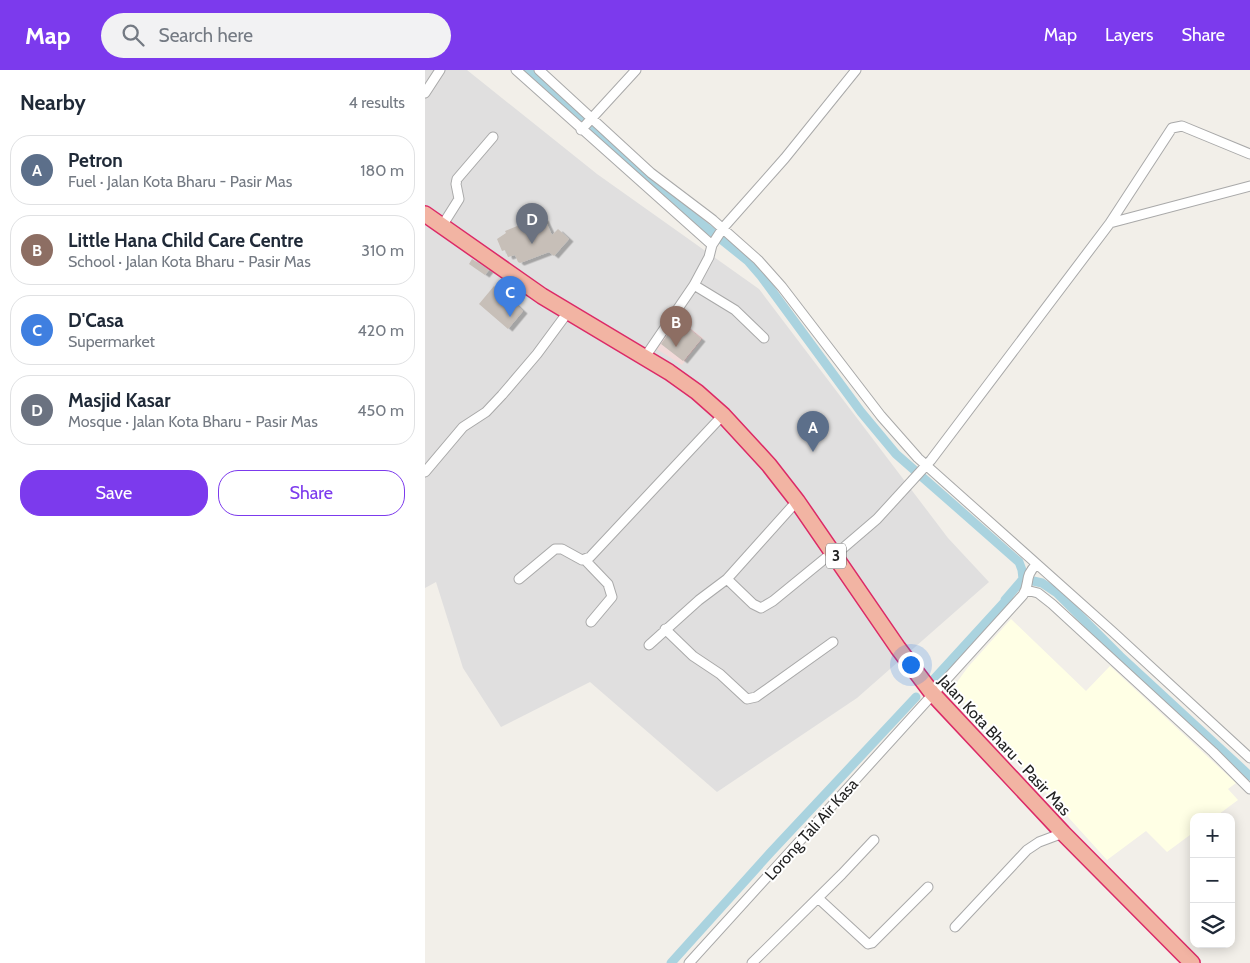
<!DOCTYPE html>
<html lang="en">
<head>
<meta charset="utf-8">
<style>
	body { margin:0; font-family:Cabin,sans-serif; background:#f2f2f3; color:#1f2937 }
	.controls { position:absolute; right:15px; bottom:15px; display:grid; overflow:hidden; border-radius:10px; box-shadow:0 2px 12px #0003 }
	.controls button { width:45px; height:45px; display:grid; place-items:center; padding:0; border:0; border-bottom:1px solid #e0e1e3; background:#fff; color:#1f2937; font:25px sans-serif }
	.you { position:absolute; left:485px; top:594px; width:18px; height:18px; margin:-12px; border:4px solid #fff; border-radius:50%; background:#1a73e8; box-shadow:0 0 0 8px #1a73e833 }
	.badge { display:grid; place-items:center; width:32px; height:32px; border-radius:50%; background:#7c3aed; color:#fff; font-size:16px; font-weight:700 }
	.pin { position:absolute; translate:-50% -41px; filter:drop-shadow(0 1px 2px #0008) }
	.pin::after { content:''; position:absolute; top:26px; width:18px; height:15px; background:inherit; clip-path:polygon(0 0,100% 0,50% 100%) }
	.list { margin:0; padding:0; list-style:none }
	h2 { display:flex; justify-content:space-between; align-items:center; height:65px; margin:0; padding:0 20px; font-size:21px }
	h2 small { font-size:16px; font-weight:400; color:#747a83 }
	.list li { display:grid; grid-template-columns:32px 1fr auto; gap:15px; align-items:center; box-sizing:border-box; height:70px; margin:0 10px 10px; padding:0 10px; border:1px solid #e0e1e3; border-radius:20px }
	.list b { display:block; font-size:19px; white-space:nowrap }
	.list p { margin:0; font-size:16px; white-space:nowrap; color:#747a83 }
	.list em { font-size:16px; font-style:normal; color:#747a83 }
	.actions { display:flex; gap:10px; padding:15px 20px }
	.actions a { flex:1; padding:11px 0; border:1px solid #7c3aed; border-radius:20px; text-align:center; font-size:18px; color:#7c3aed }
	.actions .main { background:#7c3aed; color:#fff }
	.icon { flex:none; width:28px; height:28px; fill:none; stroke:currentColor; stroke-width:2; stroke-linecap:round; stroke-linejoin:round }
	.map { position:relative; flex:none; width:825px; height:893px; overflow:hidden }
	header { display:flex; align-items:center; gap:30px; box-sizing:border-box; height:70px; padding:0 25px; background:#7c3aed; color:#fff }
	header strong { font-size:24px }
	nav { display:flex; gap:28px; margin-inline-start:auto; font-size:18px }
	.search { width:350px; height:45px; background:#f2f2f3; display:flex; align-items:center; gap:12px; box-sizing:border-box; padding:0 18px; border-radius:28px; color:#747a83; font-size:19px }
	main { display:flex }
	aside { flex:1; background:#fff }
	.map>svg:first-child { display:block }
	.residential { fill:#e0dfdf }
	.commercial { fill:#f2dad9 }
	.education { fill:#ffffe5 }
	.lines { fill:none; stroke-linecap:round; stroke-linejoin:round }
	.canal { stroke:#aad3df; stroke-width:9 }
	.building { fill:#c7bfb8; filter:url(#shadow) }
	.minor-casing { stroke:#a9a9a9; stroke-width:11 }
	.trunk-casing { stroke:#dc2a67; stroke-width:18 }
	.minor { stroke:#fff; stroke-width:9 }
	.trunk { stroke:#f2b4a3; stroke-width:15 }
	.labels { text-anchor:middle; stroke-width:4; stroke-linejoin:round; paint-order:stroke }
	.shield { fill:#fff; stroke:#646464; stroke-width:1 }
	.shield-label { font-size:15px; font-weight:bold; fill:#222 }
	.street-label { font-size:16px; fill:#222; stroke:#fff }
</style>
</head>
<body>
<header>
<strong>Map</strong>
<div class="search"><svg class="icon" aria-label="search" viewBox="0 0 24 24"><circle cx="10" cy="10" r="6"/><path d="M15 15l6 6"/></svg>Search here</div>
<nav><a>Map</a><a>Layers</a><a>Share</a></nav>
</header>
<main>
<aside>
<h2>Nearby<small>4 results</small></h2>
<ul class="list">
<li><span class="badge" style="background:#5c6f8a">A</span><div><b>Petron</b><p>Fuel · Jalan Kota Bharu - Pasir Mas</p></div><em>180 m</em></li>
<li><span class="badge" style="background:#8d6e63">B</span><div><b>Little Hana Child Care Centre</b><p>School · Jalan Kota Bharu - Pasir Mas</p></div><em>310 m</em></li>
<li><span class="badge" style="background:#3f7fe0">C</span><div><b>D'Casa</b><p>Supermarket</p></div><em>420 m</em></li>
<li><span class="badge" style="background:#6b7280">D</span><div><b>Masjid Kasar</b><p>Mosque · Jalan Kota Bharu - Pasir Mas</p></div><em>450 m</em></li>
</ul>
<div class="actions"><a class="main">Save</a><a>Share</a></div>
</aside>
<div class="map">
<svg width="825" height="893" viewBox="0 0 825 893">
	<defs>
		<filter id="shadow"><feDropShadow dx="4.5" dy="2.5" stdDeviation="0" flood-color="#0004"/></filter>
	</defs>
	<rect width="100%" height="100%" fill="#f2efe9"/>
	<path class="residential" d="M 0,0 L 42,0 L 172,104 L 334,219 L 523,468 L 564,512 L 432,628 L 292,722 L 165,612 L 76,657 L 38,598 L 11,512 L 0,518 Z"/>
	<path class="commercial" d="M 251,247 L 278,268 L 257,295 L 230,278 Z"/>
	<path class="education" d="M 586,549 L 661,621 L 685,596 L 811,713 L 803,719 L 813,730 L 790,747 L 769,747 L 769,762 L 742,782 L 721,761 L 682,790 L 527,619 L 543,597 Z"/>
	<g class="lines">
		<path class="canal" d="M 102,0 L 232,118 L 323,191 L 336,206 L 436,342 L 471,384 L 594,492 L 597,500 L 598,509 L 580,530
			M 604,510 L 617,513 L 632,523 L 695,586 L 825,706
			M 509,609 L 584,527
			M 246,893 L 345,783 L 491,627"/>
	</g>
	<path class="building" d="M 119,148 L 127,165 L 133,159 L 144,169 L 129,186 L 124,182 L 95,193 L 93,192 L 90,185 L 83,187 L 80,180 L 77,181 L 72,169 L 81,163 L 80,161 L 107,150 L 108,153 Z
		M 47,189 L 64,200 L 60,205 L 44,194 Z
		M 69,216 L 73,219 L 74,217 L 86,228 L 85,229 L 98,241 L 83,259 L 54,234 Z
		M 253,250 L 276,269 L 258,291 L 236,274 Z"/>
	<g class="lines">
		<g class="minor-casing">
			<path id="minor" d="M 91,0 L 287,175
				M 114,0 L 226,103 L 288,150 L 333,190 L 357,217 L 456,346 L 493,388 L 688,562 L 825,688
				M 0,23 L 15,0
				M 156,60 L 211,0
				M 685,153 L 825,116
				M 17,156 L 34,129 L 31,114 L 32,109 L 68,67
				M 269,215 L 310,240 L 339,268
				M 220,287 L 269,215 L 284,187 L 287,175 L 298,158 L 360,88 L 431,0
				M 0,402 L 38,357 L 61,342 L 77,325 L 112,284 L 143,242
				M 410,485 L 452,449 L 506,390 L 685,153 L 747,58 L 757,56 L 825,84
				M 160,490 L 183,514 L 187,527 L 166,552
				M 94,509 L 130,479 L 137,479 L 157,490 L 165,487 L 298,345
				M 302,509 L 328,534 L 336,538 L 348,531 L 408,482
				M 601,520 L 613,523 L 627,534 L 788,682 L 825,719
				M 240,559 L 268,586 L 295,604 L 322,629 L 331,627 L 408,572
				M 224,575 L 274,530 L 302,509 L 372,431
				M 393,828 L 443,874 L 447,873 L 503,817
				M 530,857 L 602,780 L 614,772 L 638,763
				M 264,893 L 598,525 C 606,513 598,507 612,494
				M 327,893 L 417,804 L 449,770"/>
		</g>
		<g class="trunk-casing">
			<path id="trunk" d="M 0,144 L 117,226 L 244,302 L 272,322 L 298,345 L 344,395 L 372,431 L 473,578 L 507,623 L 638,763 L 767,893"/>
		</g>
		<use href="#minor" class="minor"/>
		<use href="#trunk" class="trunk"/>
	</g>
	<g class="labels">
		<rect class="shield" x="401" y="473.5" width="20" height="25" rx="4"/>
		<g class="shield-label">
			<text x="411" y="491">3</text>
		</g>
		<g class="street-label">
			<text transform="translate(580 675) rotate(47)" y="6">Jalan Kota Bharu - Pasir Mas</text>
			<text transform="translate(386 759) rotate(-48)" y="6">Lorong Tali Air Kasa</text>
		</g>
	</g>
</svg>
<div class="controls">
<button>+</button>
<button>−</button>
<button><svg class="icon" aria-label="layers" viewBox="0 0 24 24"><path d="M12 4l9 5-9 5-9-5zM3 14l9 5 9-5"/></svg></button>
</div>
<div class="you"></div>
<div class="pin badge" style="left:388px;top:382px;background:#5c6f8a">A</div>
<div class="pin badge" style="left:251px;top:277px;background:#8d6e63">B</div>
<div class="pin badge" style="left:85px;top:247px;background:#3f7fe0">C</div>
<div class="pin badge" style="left:107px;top:174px;background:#6b7280">D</div>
</div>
</main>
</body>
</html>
